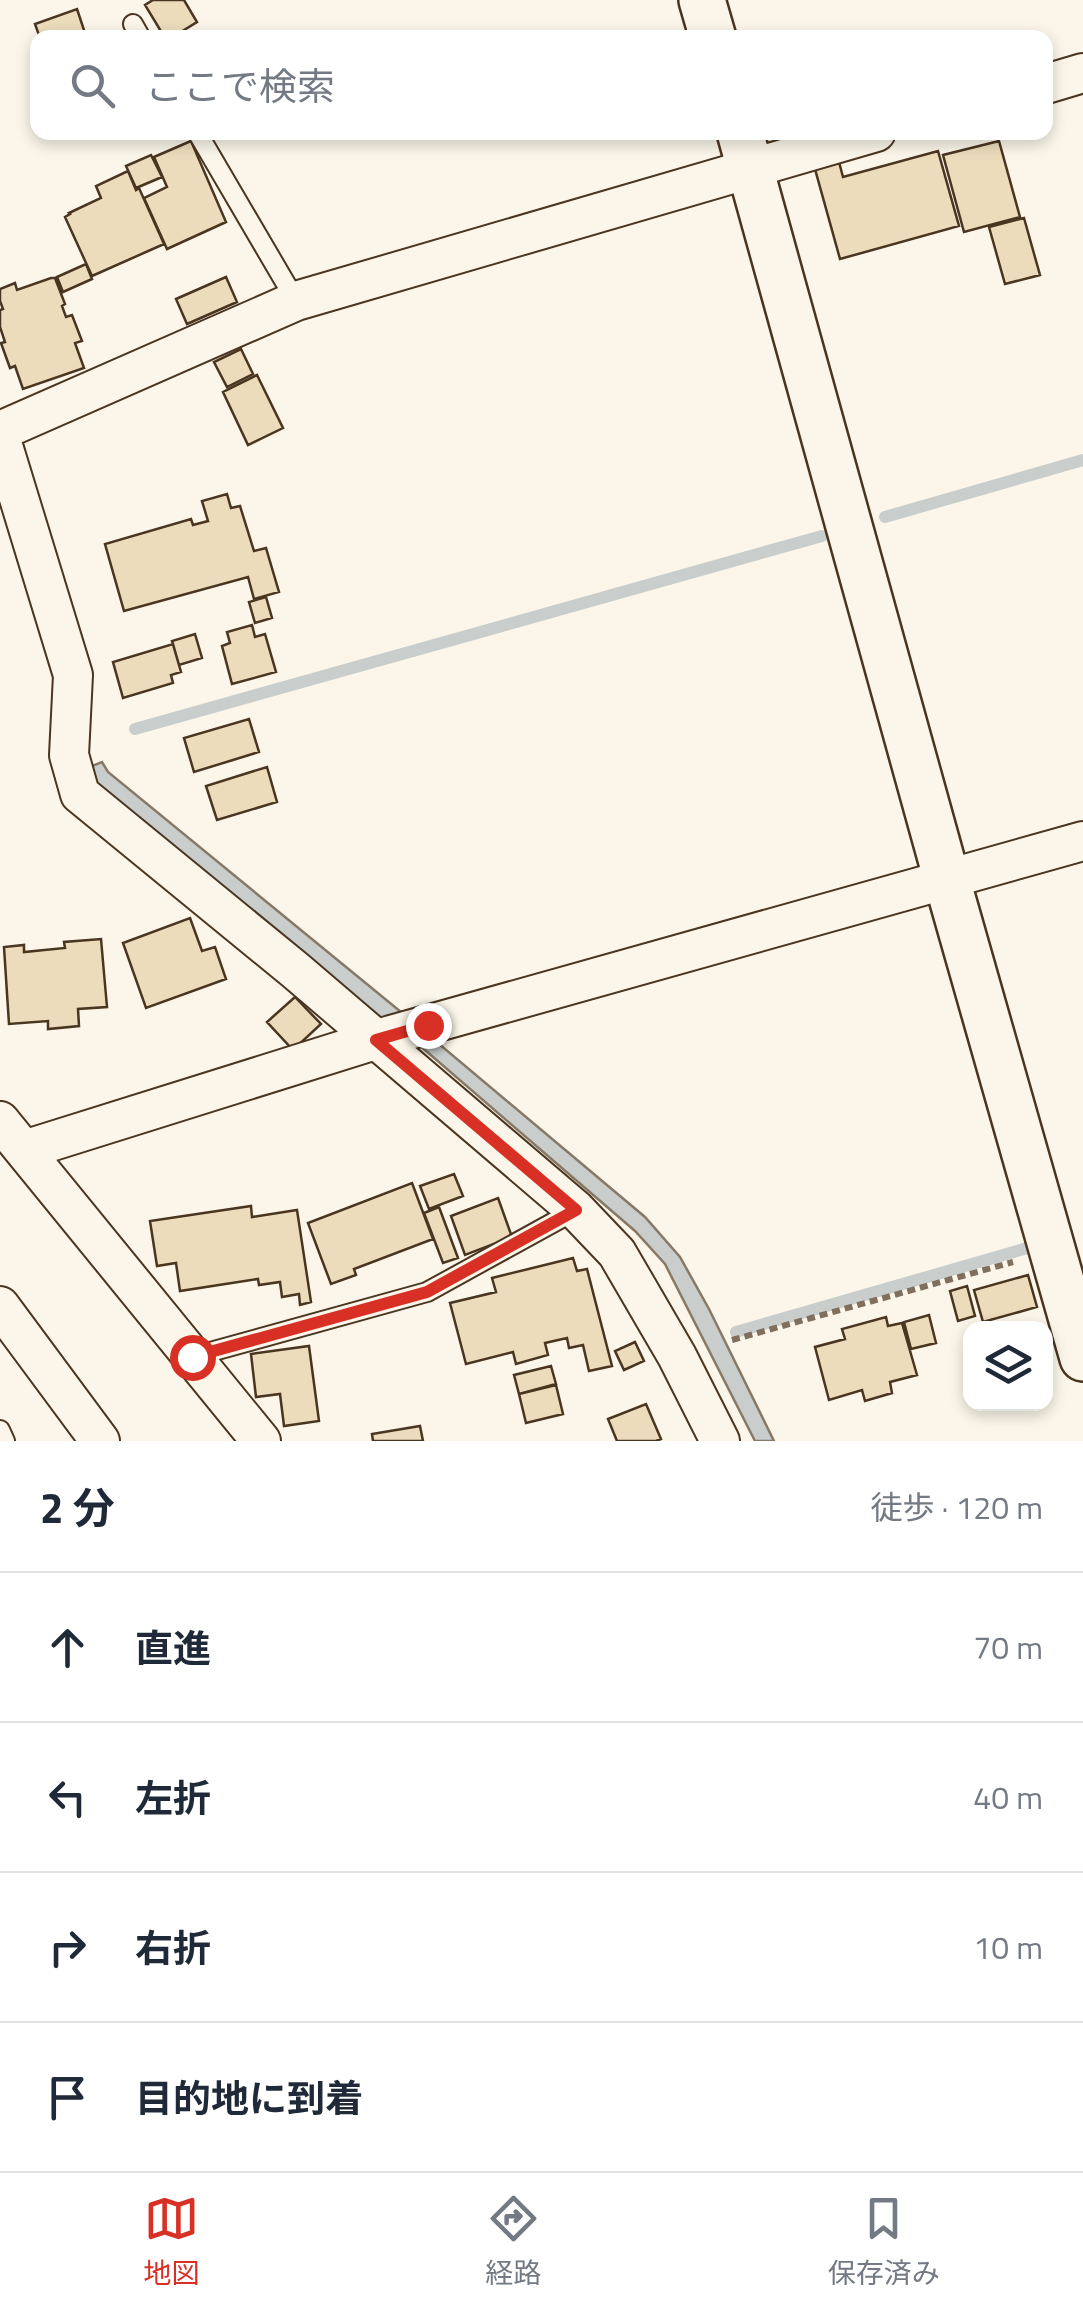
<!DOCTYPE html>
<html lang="ja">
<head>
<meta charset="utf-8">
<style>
	body { margin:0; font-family:"Titillium Web","Noto Sans JP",sans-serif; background:#f2f2f3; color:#1f2937 }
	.controls { position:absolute; right:30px; bottom:30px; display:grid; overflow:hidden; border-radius:20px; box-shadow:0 5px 15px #0003 }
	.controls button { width:90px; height:90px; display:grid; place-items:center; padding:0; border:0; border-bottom:2px solid #e0e1e3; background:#fff; color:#1f2937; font:50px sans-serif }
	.stop { position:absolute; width:30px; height:30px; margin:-22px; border:8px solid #d93025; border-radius:50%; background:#fff }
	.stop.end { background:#d93025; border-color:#fff; box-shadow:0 2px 10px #0008 }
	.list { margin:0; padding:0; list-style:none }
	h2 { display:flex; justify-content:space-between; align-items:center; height:130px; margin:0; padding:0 40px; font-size:42px }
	h2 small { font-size:32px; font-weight:400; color:#747a83 }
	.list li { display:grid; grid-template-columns:65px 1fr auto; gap:30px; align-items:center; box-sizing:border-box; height:150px; padding:0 40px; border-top:2px solid #e0e1e3 }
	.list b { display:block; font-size:38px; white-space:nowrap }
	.list em { font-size:32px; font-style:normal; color:#747a83 }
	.icon { flex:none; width:55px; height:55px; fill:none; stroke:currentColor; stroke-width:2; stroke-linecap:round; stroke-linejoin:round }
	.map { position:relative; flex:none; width:1083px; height:1441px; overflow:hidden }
	.search { position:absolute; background:#fff; box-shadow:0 5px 15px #0003; left:30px; right:30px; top:30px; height:110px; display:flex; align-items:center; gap:25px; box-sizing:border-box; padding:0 35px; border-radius:20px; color:#747a83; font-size:38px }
	.sheet { height:730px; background:#fff }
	nav { display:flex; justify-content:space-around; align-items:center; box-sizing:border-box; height:140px; border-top:2px solid #e0e1e3; background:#fff; font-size:28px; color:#747a83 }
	nav a { display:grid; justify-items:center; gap:5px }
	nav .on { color:#d93025 }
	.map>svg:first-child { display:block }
	.water { fill:#c9cecd; stroke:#887966; stroke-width:2.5 }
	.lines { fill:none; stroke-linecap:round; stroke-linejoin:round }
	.stream { stroke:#c9cecd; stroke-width:12 }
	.building { fill:#ecdcbc; stroke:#4a3520; stroke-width:2.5 }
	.service-casing { stroke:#4a3520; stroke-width:22 }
	.minor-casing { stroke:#4a3520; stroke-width:42 }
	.tertiary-casing { stroke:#4a3520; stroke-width:50 }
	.path { stroke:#7f6f5c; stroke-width:6; stroke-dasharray:8 5; stroke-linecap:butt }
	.service { stroke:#fbf6e9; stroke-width:18 }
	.minor { stroke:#fbf6e9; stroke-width:38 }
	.tertiary { stroke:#fbf6e9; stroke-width:45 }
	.route { stroke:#d93025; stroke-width:12 }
</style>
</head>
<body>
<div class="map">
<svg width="1083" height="1441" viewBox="0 0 1083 1441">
	<rect width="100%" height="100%" fill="#fbf6e9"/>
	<path class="water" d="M 102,762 L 108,772 L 401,1012 L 645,1217 L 680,1257 L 709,1309 L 774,1441 L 755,1441 L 665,1264 L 635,1231 L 418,1044 L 386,1022 L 90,782 L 87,768 Z"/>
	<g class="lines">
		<path class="stream" d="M 885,517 L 1083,460
			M 135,729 L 822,536
			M 736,1332 L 1031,1247"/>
	</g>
	<path class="building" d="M 153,0 L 184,0 L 197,22 L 171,38 L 165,38 L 145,5 Z
		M 77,9 L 86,36 L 40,38 L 35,24 Z
		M 191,141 L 226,222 L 167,249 L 144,198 L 167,187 L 154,157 Z
		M 999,141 L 1020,217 L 964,232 L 943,155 Z
		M 938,151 L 959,226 L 840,259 L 815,169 L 839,162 L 843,177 Z
		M 151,155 L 162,177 L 136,188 L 126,166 Z
		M 128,171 L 136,190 L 139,188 L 164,244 L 92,276 L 65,217 L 70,214 L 69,213 L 101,198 L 96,186 Z
		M 1024,218 L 1040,275 L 1005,284 L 989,227 Z
		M 86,264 L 92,279 L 63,292 L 57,277 Z
		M 226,277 L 237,302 L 187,324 L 176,299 Z
		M 51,278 L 55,278 L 65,304 L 62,306 L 66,317 L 72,315 L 82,341 L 75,343 L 84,368 L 23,389 L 15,366 L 10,368 L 1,343 L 5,342 L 0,327 L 0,310 L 3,309 L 0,301 L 0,289 L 15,283 L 17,290 Z
		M 241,349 L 253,374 L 227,387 L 214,362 Z
		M 257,375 L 283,428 L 248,445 L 223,392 Z
		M 227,494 L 231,508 L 240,506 L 254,551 L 266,548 L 279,592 L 254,599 L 248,577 L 124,611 L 105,544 L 191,519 L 193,525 L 208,521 L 202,501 Z
		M 266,597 L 272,618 L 255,623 L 249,602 Z
		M 252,625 L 255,637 L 265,634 L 276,672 L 232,684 L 222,646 L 230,643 L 227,632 Z
		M 195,634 L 202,658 L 179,665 L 172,641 Z
		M 173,644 L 181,672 L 171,675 L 173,683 L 123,698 L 113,662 Z
		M 249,719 L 259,752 L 194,772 L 184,738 Z
		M 267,767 L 277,802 L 217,820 L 206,786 Z
		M 190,918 L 202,951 L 215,947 L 226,979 L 146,1008 L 123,943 Z
		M 101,939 L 107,1007 L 78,1009 L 79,1026 L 48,1029 L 48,1021 L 9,1024 L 4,947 L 24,945 L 24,952 L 65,948 L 64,942 Z
		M 295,997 L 321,1024 L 293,1050 L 267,1022 Z
		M 454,1174 L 463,1196 L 429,1209 L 420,1186 Z
		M 412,1183 L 433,1239 L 354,1269 L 356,1275 L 331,1284 L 308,1223 Z
		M 498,1198 L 512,1237 L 465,1255 L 451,1216 Z
		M 251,1206 L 252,1217 L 297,1210 L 311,1302 L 300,1305 L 299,1294 L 282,1297 L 280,1282 L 259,1285 L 258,1279 L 180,1291 L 176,1263 L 157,1266 L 150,1221 Z
		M 439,1207 L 458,1258 L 443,1263 L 424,1213 Z
		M 573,1258 L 577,1271 L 587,1269 L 612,1366 L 589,1371 L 583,1345 L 569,1348 L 567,1338 L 545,1343 L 548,1355 L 516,1364 L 513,1352 L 466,1364 L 450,1303 L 496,1292 L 492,1278 Z
		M 1028,1275 L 1037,1307 L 983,1322 L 974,1290 Z
		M 967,1286 L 975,1316 L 958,1321 L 950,1291 Z
		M 929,1315 L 936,1343 L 911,1349 L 904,1322 Z
		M 886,1317 L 888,1326 L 902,1323 L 917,1375 L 890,1382 L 892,1393 L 865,1401 L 862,1390 L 829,1400 L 815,1347 L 845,1339 L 842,1329 Z
		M 635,1342 L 644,1361 L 624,1370 L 615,1351 Z
		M 309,1346 L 319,1421 L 284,1426 L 280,1394 L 256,1397 L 251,1354 Z
		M 551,1366 L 556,1384 L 519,1394 L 514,1375 Z
		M 556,1385 L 563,1414 L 526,1423 L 519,1394 Z
		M 646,1404 L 661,1439 L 656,1441 L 617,1441 L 608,1419 Z
		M 420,1426 L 423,1441 L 373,1441 L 372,1434 Z"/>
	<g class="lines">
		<g class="service-casing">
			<path id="service" d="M 133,24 L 141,38
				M 197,132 L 296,301
				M 192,1357 L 427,1292 L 576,1210
				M 0,1430 L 5,1441"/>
		</g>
		<g class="minor-casing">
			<path id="minor" d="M 1046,84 L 1083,73
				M 0,431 L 296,301 L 876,132
				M 0,436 L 73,675 L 69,755 L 80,794 L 295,970 L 576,1210 L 617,1253 L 677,1356 L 720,1441
				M 0,1121 L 261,1441
				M 24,1150 L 391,1035 L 1083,841
				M 0,1306 L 100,1441"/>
		</g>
		<g class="tertiary-casing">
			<path id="tertiary" d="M 702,0 L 713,38
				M 740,132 L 947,880 L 1083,1358"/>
		</g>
		<path class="path" d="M 732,1340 L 1013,1262"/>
		<use href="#service" class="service"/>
		<use href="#minor" class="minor"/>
		<use href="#tertiary" class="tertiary"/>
	</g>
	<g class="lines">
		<path class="route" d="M 192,1357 L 427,1292 L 576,1210 L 376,1040 L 428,1025"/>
	</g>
</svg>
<div class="controls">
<button><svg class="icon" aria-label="layers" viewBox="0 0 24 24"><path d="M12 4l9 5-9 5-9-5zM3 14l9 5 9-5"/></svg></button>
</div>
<div class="stop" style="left:192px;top:1357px"></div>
<div class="stop end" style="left:428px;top:1025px"></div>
<div class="search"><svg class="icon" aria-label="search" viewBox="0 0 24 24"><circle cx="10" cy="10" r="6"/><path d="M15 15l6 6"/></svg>ここで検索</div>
</div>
<section class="sheet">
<h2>2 分<small>徒歩 · 120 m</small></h2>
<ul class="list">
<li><svg class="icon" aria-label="ahead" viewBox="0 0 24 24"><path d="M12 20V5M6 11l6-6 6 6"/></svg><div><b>直進</b></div><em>70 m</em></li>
<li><svg class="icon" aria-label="left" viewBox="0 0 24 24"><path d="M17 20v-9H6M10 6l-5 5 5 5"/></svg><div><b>左折</b></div><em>40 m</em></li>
<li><svg class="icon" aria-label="right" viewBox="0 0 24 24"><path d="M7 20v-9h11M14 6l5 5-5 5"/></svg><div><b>右折</b></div><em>10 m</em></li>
<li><svg class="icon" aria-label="arrive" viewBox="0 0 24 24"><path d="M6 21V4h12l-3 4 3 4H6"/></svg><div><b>目的地に到着</b></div></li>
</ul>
</section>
<nav>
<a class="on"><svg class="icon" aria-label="map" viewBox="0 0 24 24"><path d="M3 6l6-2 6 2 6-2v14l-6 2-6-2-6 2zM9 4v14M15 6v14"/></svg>地図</a>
<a><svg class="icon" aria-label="directions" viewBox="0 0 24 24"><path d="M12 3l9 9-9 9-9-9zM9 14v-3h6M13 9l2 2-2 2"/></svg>経路</a>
<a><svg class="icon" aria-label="saved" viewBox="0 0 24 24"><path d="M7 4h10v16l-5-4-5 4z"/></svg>保存済み</a>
</nav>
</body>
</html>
